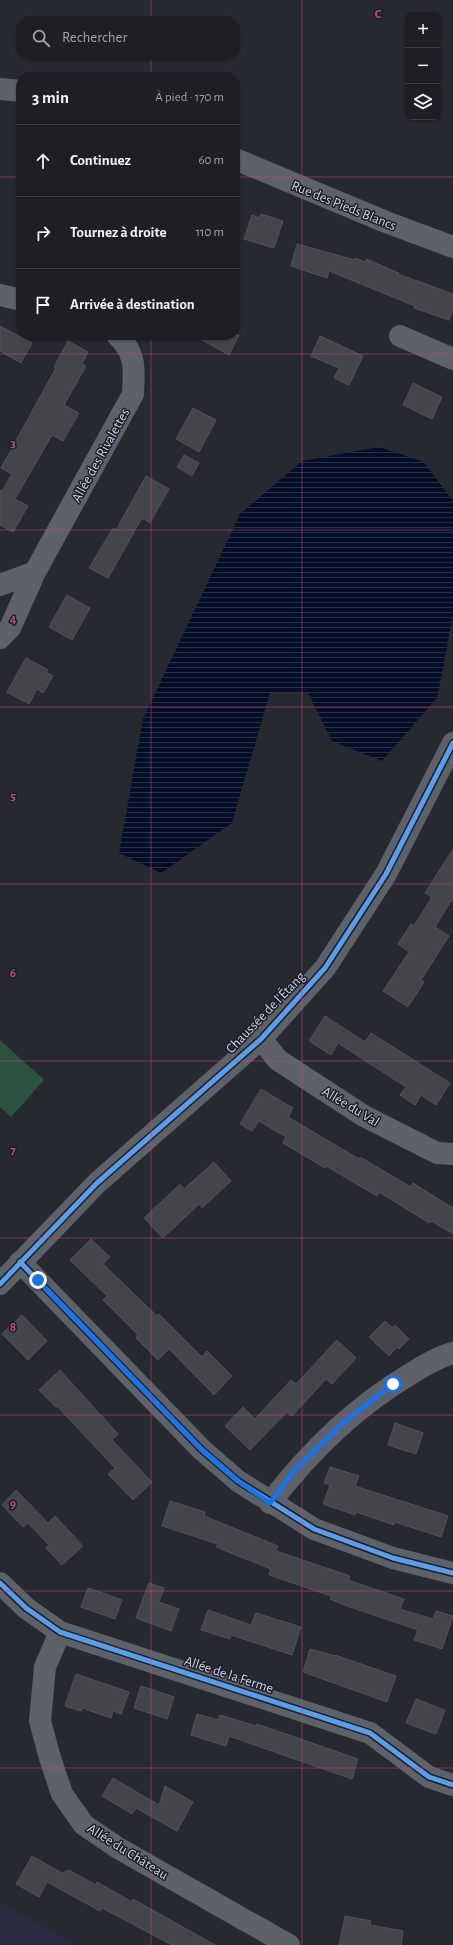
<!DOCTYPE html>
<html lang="fr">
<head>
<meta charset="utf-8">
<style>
	body { margin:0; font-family:"Alegreya Sans",sans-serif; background:#25272c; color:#f1f3f6 }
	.controls { position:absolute; right:12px; top:12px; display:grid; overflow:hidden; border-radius:8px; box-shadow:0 1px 3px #0004 }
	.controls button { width:36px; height:36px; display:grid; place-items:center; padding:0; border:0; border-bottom:1px solid #3b3d41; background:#1d1f24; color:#f1f3f6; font:20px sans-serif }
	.stop { position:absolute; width:12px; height:12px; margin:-9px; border:3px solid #1a73e8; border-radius:50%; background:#fff }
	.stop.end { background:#1a73e8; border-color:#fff; box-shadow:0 1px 4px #0008 }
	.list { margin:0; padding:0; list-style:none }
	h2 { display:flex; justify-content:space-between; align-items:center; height:52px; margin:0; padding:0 16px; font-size:17px }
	h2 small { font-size:13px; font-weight:400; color:#a0a2a6 }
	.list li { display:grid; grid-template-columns:26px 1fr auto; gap:12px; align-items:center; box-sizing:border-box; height:72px; padding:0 16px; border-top:1px solid #3b3d41 }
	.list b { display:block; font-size:15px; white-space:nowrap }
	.list em { font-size:13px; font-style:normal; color:#a0a2a6 }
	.icon { flex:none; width:22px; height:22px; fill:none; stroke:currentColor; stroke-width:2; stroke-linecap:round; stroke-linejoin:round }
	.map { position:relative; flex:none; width:453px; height:1945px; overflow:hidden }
	.search { position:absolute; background:#1d1f24; box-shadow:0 1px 3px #0004; left:16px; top:16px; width:224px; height:44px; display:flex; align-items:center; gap:10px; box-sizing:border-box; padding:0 14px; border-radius:16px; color:#a0a2a6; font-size:15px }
	.panel { position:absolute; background:#1d1f24; box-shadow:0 1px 3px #0004; left:16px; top:72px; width:224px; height:268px; border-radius:16px }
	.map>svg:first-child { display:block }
	.built { fill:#282c3e }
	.garden { fill:#2d5340 }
	.water { fill:url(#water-rules) }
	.building { fill:#43454b; stroke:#505258 }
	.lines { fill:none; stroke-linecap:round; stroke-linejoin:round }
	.minor { stroke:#5d6168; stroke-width:22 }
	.cycleway-casing { stroke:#1a1d2a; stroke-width:8 }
	.cycleway { stroke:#5a9eea; stroke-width:5 }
	.route { stroke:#1a73e8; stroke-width:5 }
	.grid { fill:none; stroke:#c6477c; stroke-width:1; stroke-opacity:0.55 }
	.labels { text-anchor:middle; stroke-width:3; stroke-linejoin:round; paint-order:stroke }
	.street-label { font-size:14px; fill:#d2d5de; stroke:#1a1d2a }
	.grid-label { font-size:13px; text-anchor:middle; font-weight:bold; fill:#c6477c; stroke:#1a1d2a; stroke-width:3; stroke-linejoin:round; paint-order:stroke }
</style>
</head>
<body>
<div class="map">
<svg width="453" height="1945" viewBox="0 0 453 1945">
	<defs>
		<pattern id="water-rules" width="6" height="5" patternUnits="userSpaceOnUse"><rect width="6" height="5" fill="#040e27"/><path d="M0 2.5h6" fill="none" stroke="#283046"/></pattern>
	</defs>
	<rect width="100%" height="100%" fill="#272930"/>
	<path class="built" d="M 0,1902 L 75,1945 L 0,1945 Z"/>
	<path class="garden" d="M 0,1040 L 44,1080 L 11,1117 L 0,1107 Z"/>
	<path class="water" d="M 379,447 L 424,462 L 453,501 L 453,615 L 437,698 L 382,761 L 332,741 L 308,693 L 270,693 L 232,823 L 161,873 L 119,853 L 143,719 L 240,514 L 302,461 Z"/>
	<path class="building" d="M 261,214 L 283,221 L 274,248 L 244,239 L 252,215 L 259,218 Z
		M 297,244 L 355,260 L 356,258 L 365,262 L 366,259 L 399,273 L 398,274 L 453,294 L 453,309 L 449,320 L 414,308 L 415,306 L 329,271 L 327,278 L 291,266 Z
		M 0,326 L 32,343 L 21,363 L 0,351 Z
		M 193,335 L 239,335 L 229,355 Z
		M 320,336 L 363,356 L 349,385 L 334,378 L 339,368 L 311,356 Z
		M 68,341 L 88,352 L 82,364 L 86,366 L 64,405 L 79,413 L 63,441 L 52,435 L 15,499 L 28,506 L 13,532 L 0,525 L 0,490 L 2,491 L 12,474 L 1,468 L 56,368 L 54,367 Z
		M 413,383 L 442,397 L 432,419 L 403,405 Z
		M 193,408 L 216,420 L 199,452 L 176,439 Z
		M 184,455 L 199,463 L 192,476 L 177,467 Z
		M 146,476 L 169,489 L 150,523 L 142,518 L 108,578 L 89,568 L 113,528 L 116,530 Z
		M 67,595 L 90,608 L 72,640 L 49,627 Z
		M 26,658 L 48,670 L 46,672 L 53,676 L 43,693 L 37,689 L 29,704 L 7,692 Z
		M 453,849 L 453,898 L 435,927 L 449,936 L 421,980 L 424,982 L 408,1007 L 383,991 L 409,952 L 398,944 L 411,924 L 414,926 L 432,897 L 425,893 Z
		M 325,1016 L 365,1042 L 371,1033 L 450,1083 L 436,1105 L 421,1095 L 415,1105 L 400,1095 L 406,1087 L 338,1043 L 331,1055 L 309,1041 Z
		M 261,1089 L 293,1108 L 288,1117 L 359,1159 L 360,1157 L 411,1187 L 413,1183 L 453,1208 L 453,1234 L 431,1221 L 429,1223 L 379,1192 L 377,1196 L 326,1166 L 325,1168 L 283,1143 L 286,1137 L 259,1121 L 252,1131 L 240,1124 Z
		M 214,1162 L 231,1181 L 202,1208 L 199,1204 L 163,1238 L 144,1218 L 180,1184 L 184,1189 Z
		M 91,1239 L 110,1257 L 103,1264 L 157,1316 L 159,1314 L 202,1357 L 207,1351 L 232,1376 L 214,1395 L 169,1349 L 158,1360 L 136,1338 L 138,1335 L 103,1300 L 107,1296 L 70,1260 Z
		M 22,1315 L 47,1341 L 28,1360 L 2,1334 Z
		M 385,1321 L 393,1328 L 395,1325 L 409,1339 L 399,1349 L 397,1347 L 389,1356 L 369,1337 Z
		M 337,1340 L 356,1358 L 332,1384 L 326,1379 L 292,1416 L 287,1412 L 250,1450 L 225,1426 L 243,1407 L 255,1419 L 291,1380 L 296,1384 Z
		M 60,1370 L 118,1434 L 112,1440 L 152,1482 L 133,1500 L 108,1474 L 115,1468 L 57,1406 L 56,1407 L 39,1390 Z
		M 395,1423 L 423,1433 L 416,1454 L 388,1445 Z
		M 330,1467 L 359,1476 L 355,1486 L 448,1516 L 441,1537 L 395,1522 L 394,1525 L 356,1512 L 355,1515 L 323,1504 L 330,1485 L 324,1483 Z
		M 16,1490 L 48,1523 L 55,1516 L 83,1546 L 62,1565 L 46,1548 L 49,1545 L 28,1523 L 23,1527 L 2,1505 Z
		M 170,1501 L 205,1512 L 204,1516 L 278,1546 L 276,1551 L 350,1576 L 348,1580 L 404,1599 L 400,1609 L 433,1619 L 436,1611 L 453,1616 L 442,1649 L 414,1640 L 418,1630 L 350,1607 L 330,1599 L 331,1596 L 269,1575 L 271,1569 L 216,1547 L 218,1544 L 162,1526 Z
		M 149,1583 L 164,1588 L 159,1602 L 179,1609 L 171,1631 L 136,1618 Z
		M 88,1588 L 122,1600 L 115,1619 L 81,1607 Z
		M 208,1610 L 251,1625 L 256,1613 L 301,1627 L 292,1655 L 231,1635 L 230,1639 L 201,1630 Z
		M 310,1649 L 335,1656 L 335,1655 L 396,1676 L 387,1702 L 303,1672 Z
		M 76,1674 L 129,1692 L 121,1714 L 113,1711 L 111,1718 L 82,1708 L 81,1711 L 65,1706 Z
		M 141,1686 L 174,1697 L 167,1719 L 134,1708 Z
		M 416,1699 L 445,1710 L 436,1734 L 406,1723 Z
		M 197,1714 L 218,1720 L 220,1715 L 256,1726 L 257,1724 L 358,1759 L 352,1779 L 229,1736 L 226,1746 L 191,1735 Z
		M 113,1778 L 159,1805 L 165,1786 L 193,1802 L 177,1831 L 136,1808 L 132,1814 L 102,1796 Z
		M 32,1856 L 62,1873 L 69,1870 L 96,1885 L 97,1882 L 132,1902 L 133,1899 L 215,1945 L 172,1945 L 102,1908 L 100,1911 L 47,1882 L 39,1897 L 16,1884 Z
		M 345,1916 L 371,1921 L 370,1925 L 403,1931 L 401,1945 L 339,1945 Z"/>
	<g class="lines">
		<path class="minor" d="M 0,89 L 21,91
			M 235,159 L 386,222 L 453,247
			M 0,295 L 21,300
			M 400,336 L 453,359
			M 0,585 L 35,572
			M 0,638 L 10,628 L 35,572 L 133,394 C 134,368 137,355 117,335
			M 261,1039 L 278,1060 L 364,1116 L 437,1153 L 453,1154
			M 20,1262 L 202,1450 L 238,1481 L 314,1529 L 393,1558 L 453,1573
			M 0,1284 L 97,1183 L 261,1039 L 325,968 L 386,874 L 453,743
			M 270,1503 C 309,1452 356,1406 412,1373 C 425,1365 438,1357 453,1353
			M 0,1583 L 26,1608 L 60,1632 L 370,1733 L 429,1777 L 453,1785
			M 60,1632 L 45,1667 L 40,1721 L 50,1758 L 62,1794 L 84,1825 L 118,1848 L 289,1945"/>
		<g class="cycleway-casing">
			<path id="cycleway" d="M 20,1262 L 202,1450 L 238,1481 L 314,1529 L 393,1558 L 453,1573
				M 0,1284 L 97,1183 L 261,1039 L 325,968 L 386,874 L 453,743
				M 0,1583 L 26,1608 L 60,1632 L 370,1733 L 429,1777 L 453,1785"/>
		</g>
		<use href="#cycleway" class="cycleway"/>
	</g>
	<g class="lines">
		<path class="route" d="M 38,1280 L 202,1450 L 238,1481 L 270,1503 L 294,1471 L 344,1422 L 393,1384"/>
	</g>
	<path class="grid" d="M 151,0 L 151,21M 302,0 L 302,1945M 151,55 L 151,77M 0,177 L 21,177M 235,177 L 453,177M 151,335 L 151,1945M 0,354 L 453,354M 0,530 L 453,530M 0,707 L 453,707M 0,884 L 453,884M 0,1061 L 453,1061M 0,1238 L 453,1238M 0,1415 L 453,1415M 0,1591 L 453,1591M 0,1768 L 453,1768"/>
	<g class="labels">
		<g class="street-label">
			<text transform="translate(344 205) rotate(22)" y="5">Rue des Pieds Blancs</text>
			<text transform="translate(100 455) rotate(-61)" y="5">Allée des Rivalettes</text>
			<text transform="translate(265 1012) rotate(-46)" y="5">Chaussée de l'Étang</text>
			<text transform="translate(351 1106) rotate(31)" y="5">Allée du Val</text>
			<text transform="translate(229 1674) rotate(18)" y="5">Allée de la Ferme</text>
			<text transform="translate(128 1851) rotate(32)" y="5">Allée du Château</text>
		</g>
	</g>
	<g class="grid-label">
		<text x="378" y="18">C</text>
		<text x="13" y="447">3</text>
		<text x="13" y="623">4</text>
		<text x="13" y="800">5</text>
		<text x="13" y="977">6</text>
		<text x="13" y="1154">7</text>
		<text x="13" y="1331">8</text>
		<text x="13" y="1508">9</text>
	</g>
</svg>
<div class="controls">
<button>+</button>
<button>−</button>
<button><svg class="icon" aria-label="layers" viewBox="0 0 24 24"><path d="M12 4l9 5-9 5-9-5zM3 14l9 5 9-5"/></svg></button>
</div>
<div class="stop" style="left:393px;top:1384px"></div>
<div class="stop end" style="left:38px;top:1280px"></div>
<div class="search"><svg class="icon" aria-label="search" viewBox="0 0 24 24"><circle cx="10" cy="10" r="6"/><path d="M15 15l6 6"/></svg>Rechercher</div>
<section class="panel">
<h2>3 min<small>À pied · 170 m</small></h2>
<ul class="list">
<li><svg class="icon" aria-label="ahead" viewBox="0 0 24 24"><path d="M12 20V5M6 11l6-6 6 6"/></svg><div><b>Continuez</b></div><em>60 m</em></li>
<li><svg class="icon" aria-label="right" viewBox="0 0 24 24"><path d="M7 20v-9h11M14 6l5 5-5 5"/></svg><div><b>Tournez à droite</b></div><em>110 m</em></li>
<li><svg class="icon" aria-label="arrive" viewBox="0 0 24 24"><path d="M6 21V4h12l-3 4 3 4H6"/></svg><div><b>Arrivée à destination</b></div></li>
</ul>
</section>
</div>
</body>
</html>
